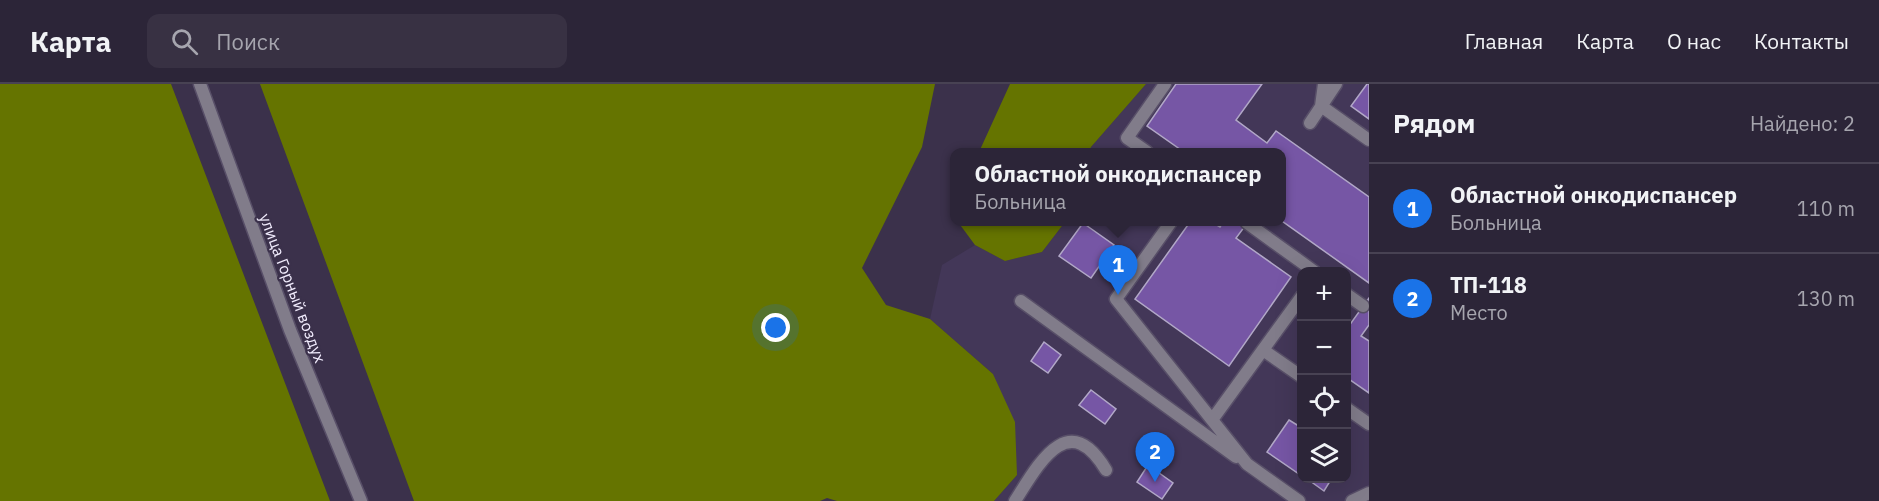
<!DOCTYPE html>
<html lang="ru">
<head>
<meta charset="utf-8">
<style>
	body { margin:0; font-family:"IBM Plex Sans",sans-serif; background:#383143; color:#f1f3f6 }
	.controls { position:absolute; right:18px; bottom:18px; display:grid; overflow:hidden; border-radius:12px; box-shadow:0 6px 24px #0002 }
	.controls button { width:54px; height:54px; display:grid; place-items:center; padding:0; border:0; border-bottom:2px solid #484253; background:#2c2538; color:#f1f3f6; font:30px sans-serif }
	.you { position:absolute; left:776px; top:244px; width:21px; height:21px; margin:-15px; border:4px solid #fff; border-radius:50%; background:#1a73e8; box-shadow:0 0 0 9px #1a73e833 }
	.badge { display:grid; place-items:center; width:39px; height:39px; border-radius:50%; background:#1a73e8; color:#fff; font-size:20px; font-weight:700 }
	.pin { position:absolute; translate:-50% -50px; filter:drop-shadow(0 2px 3px #0008) }
	.pin::after { content:''; position:absolute; top:32px; width:21px; height:18px; background:inherit; clip-path:polygon(0 0,100% 0,50% 100%) }
	.popup { position:absolute; left:950px; top:64px; width:336px; height:78px; box-sizing:border-box; display:grid; place-content:center; border-radius:12px; background:#2c2538; filter:drop-shadow(0 2px 4px #0005); font-size:20px; white-space:nowrap; color:#a6a5ae }
	.popup b { font-size:22px; color:#f1f3f6 }
	.popup::after { content:''; position:absolute; left:50%; top:100%; margin-left:-12px; border:12px solid transparent; border-top-color:#2c2538 }
	.list { margin:0; padding:0; list-style:none }
	h2 { display:flex; justify-content:space-between; align-items:center; height:78px; margin:0; padding:0 24px; font-size:26px }
	h2 small { font-size:20px; font-weight:400; color:#a6a5ae }
	.list li { display:grid; grid-template-columns:39px 1fr auto; gap:18px; align-items:center; box-sizing:border-box; height:90px; padding:0 24px; border-top:2px solid #484253 }
	.list b { display:block; font-size:22px; white-space:nowrap }
	.list p { margin:0; font-size:20px; white-space:nowrap; color:#a6a5ae }
	.list em { font-size:20px; font-style:normal; color:#a6a5ae }
	.icon { flex:none; width:33px; height:33px; fill:none; stroke:currentColor; stroke-width:2; stroke-linecap:round; stroke-linejoin:round }
	.map { position:relative; flex:none; width:1369px; height:417px; overflow:hidden }
	header { display:flex; align-items:center; gap:36px; box-sizing:border-box; height:84px; padding:0 30px; background:#2c2538; border-bottom:2px solid #484253 }
	header strong { font-size:28px }
	nav { display:flex; gap:33px; margin-inline-start:auto; font-size:21px }
	.search { width:420px; height:54px; background:#383143; display:flex; align-items:center; gap:15px; box-sizing:border-box; padding:0 21px; border-radius:12px; color:#a6a5ae; font-size:22px }
	main { display:flex }
	aside { flex:1; background:#2c2538 }
	.map>svg:first-child { display:block }
	.built { fill:#433758; fill-rule:evenodd }
	.forest { fill:#657400 }
	.building { fill:#7656a5; stroke:#b2a8c8; stroke-width:1.5 }
	.lines { fill:none; stroke-linecap:round; stroke-linejoin:round }
	.service-casing { stroke:#584f68; stroke-width:15 }
	.minor-casing { stroke:#584f68; stroke-width:15 }
	.service { stroke:#817c8a; stroke-width:12 }
	.minor { stroke:#817c8a; stroke-width:12 }
	.labels { text-anchor:middle; stroke-width:4.5; stroke-linejoin:round; paint-order:stroke }
	.street-label { font-size:16px; fill:#f2edfe; stroke:#3b314b }
</style>
</head>
<body>
<header>
<strong>Карта</strong>
<div class="search"><svg class="icon" aria-label="search" viewBox="0 0 24 24"><circle cx="10" cy="10" r="6"/><path d="M15 15l6 6"/></svg>Поиск</div>
<nav><a>Главная</a><a>Карта</a><a>О нас</a><a>Контакты</a></nav>
</header>
<main>
<div class="map">
<svg width="1369" height="417" viewBox="0 0 1369 417">
	<rect width="100%" height="100%" fill="#3b314b"/>
	<path class="built" d="M 1146,0 L 1369,0 L 1369,417 L 994,417 L 1017,391 L 993,290 L 930,235 L 942,181 L 975,161 L 1005,177 L 1042,168 L 1065,138 L 1282,138 L 1282,68 L 1089,68 L 1091,63 ZM 1302,188 L 1346,188 L 1346,394 L 1302,394 Z"/>
	<path class="forest" d="M 0,0 L 171,0 L 330,417 L 0,417 Z
		M 260,0 L 935,0 L 922,63 L 862,184 L 886,221 L 930,235 L 993,290 L 1015,338 L 1017,391 L 994,417 L 837,417 L 827,414 L 820,417 L 414,417 Z
		M 1010,0 L 1146,0 L 1091,63 L 1089,68 L 979,68 Z
		M 958,138 L 1065,138 L 1042,168 L 1005,177 L 975,161 Z"/>
	<path class="building" d="M 1176,0 L 1262,0 L 1236,36 L 1267,59 L 1276,47 L 1369,113 L 1369,199 L 1282,137 L 1282,68 L 1184,68 L 1147,42 Z
		M 1367,0 L 1369,0 L 1369,35 L 1351,22 Z
		M 1190,138 L 1212,138 L 1220,143 L 1223,138 L 1248,138 L 1236,154 L 1291,193 L 1229,282 L 1135,215 Z
		M 1083,139 L 1114,161 L 1091,194 L 1059,172 Z
		M 1369,214 L 1369,241 L 1361,252 L 1369,257 L 1369,309 L 1346,293 L 1346,246 Z
		M 1044,258 L 1061,271 L 1048,289 L 1031,277 Z
		M 1091,306 L 1116,325 L 1105,340 L 1079,321 Z
		M 1289,336 L 1302,344 L 1302,392 L 1267,368 Z
		M 1148,381 L 1173,399 L 1162,415 L 1137,398 Z
		M 1306,394 L 1332,394 L 1324,407 Z"/>
	<g class="lines">
		<g class="service-casing">
			<path id="service" d="M 1324,0 L 1321,22 L 1369,56
				M 1310,39 L 1336,0
				M 1147,68 L 1127,54 L 1165,0
				M 1171,138 L 1116,215 L 1247,380 L 1299,417
				M 1247,139 L 1315,188
				M 1346,210 L 1363,222
				M 1021,217 L 1236,373
				M 1263,266 L 1302,293
				M 1346,324 L 1369,340
				M 1212,336 L 1302,212
				M 1015,417 C 1038,381 1068,323 1106,386
				M 1352,417 L 1369,409"/>
		</g>
		<g class="minor-casing">
			<path id="minor" d="M 200,0 L 290,246 L 361,417"/>
		</g>
		<use href="#service" class="service"/>
		<use href="#minor" class="minor"/>
	</g>
	<g class="labels">
		<g class="street-label">
			<text transform="translate(293 204) rotate(69)" y="6">улица Горный воздух</text>
		</g>
	</g>
</svg>
<div class="controls">
<button>+</button>
<button>−</button>
<button><svg class="icon" aria-label="locate" viewBox="0 0 24 24"><circle cx="12" cy="12" r="6"/><path d="M12 2v4M12 18v4M2 12h4M18 12h4"/></svg></button>
<button><svg class="icon" aria-label="layers" viewBox="0 0 24 24"><path d="M12 4l9 5-9 5-9-5zM3 14l9 5 9-5"/></svg></button>
</div>
<div class="you"></div>
<div class="pin badge" style="left:1118px;top:211px">1</div>
<div class="popup"><b>Областной онкодиспансер</b>Больница</div>
<div class="pin badge" style="left:1155px;top:398px">2</div>
</div>
<aside>
<h2>Рядом<small>Найдено: 2</small></h2>
<ul class="list">
<li><span class="badge">1</span><div><b>Областной онкодиспансер</b><p>Больница</p></div><em>110 m</em></li>
<li><span class="badge">2</span><div><b>ТП-118</b><p>Место</p></div><em>130 m</em></li>
</ul>
</aside>
</main>
</body>
</html>
